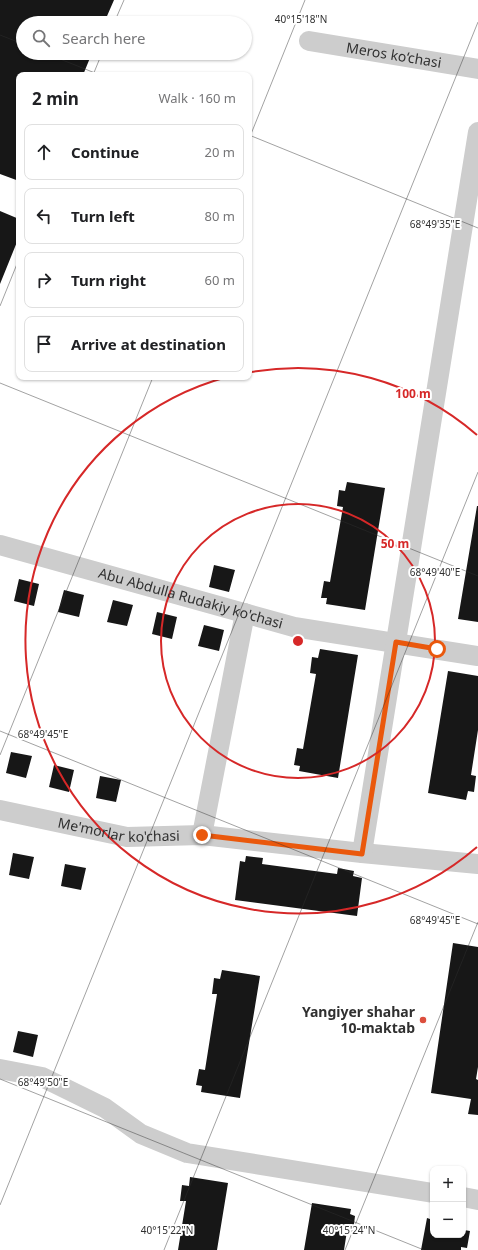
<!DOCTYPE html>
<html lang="en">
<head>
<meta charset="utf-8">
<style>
	body { margin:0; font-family:"Noto Sans",sans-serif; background:#f2f2f2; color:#202124 }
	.controls { position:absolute; right:12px; bottom:12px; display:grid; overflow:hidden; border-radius:8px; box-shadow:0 1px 3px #0004 }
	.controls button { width:36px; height:36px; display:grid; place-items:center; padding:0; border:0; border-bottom:1px solid #e0e0e0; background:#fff; color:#202124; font:20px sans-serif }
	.stop { position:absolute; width:12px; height:12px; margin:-9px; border:3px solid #ea580c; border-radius:50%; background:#fff }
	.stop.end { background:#ea580c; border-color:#fff; box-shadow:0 1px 4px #0008 }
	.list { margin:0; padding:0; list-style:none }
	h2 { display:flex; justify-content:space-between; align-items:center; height:52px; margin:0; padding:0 16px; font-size:17px }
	h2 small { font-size:13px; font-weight:400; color:#757577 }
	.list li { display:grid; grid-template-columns:26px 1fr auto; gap:12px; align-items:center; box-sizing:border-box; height:56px; margin:0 8px 8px; padding:0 8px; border:1px solid #e0e0e0; border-radius:8px }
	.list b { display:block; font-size:15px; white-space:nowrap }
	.list em { font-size:13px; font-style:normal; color:#757577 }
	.icon { flex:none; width:22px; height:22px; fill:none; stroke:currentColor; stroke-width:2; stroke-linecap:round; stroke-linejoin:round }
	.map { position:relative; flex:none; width:478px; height:1250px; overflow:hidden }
	.search { position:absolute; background:#fff; box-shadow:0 1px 3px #0004; left:16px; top:16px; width:236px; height:44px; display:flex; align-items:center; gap:10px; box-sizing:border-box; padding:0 14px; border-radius:22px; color:#757577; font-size:15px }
	.panel { position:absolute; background:#fff; box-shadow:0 1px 3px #0004; left:16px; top:72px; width:236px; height:308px; border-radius:8px }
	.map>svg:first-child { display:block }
	.building { fill:#171717 }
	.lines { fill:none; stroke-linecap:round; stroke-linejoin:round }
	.minor { stroke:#cdcdcd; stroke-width:20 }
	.route { stroke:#ea580c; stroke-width:5 }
	.ticks { fill:none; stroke:#303030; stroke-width:1; stroke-opacity:0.45 }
	.ring { fill:none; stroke:#d62828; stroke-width:2 }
	.poi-dot { fill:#dc4e3d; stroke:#fff; stroke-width:1.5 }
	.labels { text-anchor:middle; stroke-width:4; stroke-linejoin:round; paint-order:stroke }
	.street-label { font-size:14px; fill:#303030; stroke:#fff }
	.poi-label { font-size:14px; font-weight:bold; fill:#303030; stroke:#fff; text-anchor:end }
	.ticks-label { font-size:10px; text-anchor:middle; fill:#303030; stroke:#fff; stroke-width:4; stroke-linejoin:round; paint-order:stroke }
	.centre { fill:#d62828; stroke:#fff; stroke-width:2 }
	.ring-label { font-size:12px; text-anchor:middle; font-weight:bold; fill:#d62828; stroke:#fff; stroke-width:4; stroke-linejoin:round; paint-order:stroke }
</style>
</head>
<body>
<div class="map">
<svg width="478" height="1250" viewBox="0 0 478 1250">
	<rect width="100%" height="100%" fill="#fff"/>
	<path class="building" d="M 0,0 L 114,0 L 104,23 L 23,23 L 23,53 L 92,53 L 83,75 L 19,75 L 19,181 L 0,174 Z
		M 0,211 L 19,219 L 19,237 L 0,284 Z
		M 347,482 L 385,488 L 365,610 L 326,604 L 327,598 L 321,598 L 324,581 L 330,582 L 343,507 L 337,506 L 339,490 L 345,491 Z
		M 477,506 L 478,506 L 478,622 L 458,619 Z
		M 214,565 L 235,570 L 229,592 L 209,587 Z
		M 19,579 L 39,584 L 34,606 L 14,601 Z
		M 64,590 L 84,595 L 79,617 L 58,612 Z
		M 113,600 L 133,605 L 127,626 L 107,622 Z
		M 157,612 L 177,617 L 172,639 L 152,634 Z
		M 204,625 L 224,630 L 219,651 L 198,646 Z
		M 320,649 L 358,655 L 338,778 L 299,771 L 300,766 L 294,765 L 297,748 L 303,749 L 316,674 L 310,673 L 312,657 L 318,658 Z
		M 448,671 L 478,676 L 478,730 L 471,775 L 476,776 L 474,792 L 468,791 L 466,800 L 428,793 Z
		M 11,752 L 32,756 L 26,778 L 6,773 Z
		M 54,765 L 74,770 L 69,792 L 49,787 Z
		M 100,776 L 121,780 L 116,802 L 96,798 Z
		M 13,853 L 34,857 L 29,879 L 9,875 Z
		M 246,856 L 263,858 L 262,864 L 337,874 L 338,868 L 354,871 L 353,876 L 362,878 L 357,916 L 235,900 L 240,861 L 245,862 Z
		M 65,864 L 86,868 L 81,890 L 61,886 Z
		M 453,943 L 478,947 L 478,1067 L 476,1079 L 478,1080 L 478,1115 L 468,1114 L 471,1099 L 431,1093 Z
		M 222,970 L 260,976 L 240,1098 L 201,1092 L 202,1086 L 196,1085 L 199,1069 L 205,1070 L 217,994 L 212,994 L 214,978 L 220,979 Z
		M 18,1031 L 38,1035 L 33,1057 L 13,1052 Z
		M 190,1177 L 228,1183 L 217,1250 L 178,1250 L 186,1201 L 180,1201 L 182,1185 L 189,1186 Z
		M 312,1203 L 351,1209 L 350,1214 L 355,1216 L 353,1232 L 347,1231 L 344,1250 L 304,1250 Z
		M 427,1218 L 433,1220 L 433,1235 L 463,1235 L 463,1225 L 465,1225 L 464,1230 L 470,1231 L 467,1248 L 461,1247 L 461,1250 L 421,1250 Z"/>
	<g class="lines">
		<g class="minor">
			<path id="s1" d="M 309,41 L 478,69"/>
			<path id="s2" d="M 0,545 L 294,627 L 478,656"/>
			<path id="s3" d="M 0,810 L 127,837 L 202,835 L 362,853 L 478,864"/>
			<path d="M 202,835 L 245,613"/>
			<path d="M 362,853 L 478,132"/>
			<path d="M 0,1069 L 42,1077 L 105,1108 L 141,1134 L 187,1153 L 433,1193"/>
			<path d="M 463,1197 L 478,1200"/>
		</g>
	</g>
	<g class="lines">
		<path class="route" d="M 202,835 L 362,854 L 396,642 L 437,649"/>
	</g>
	<path class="ticks" d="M 114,23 L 124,0M 0,35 L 23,44M 45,53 L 100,75M 93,75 L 102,53M 249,135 L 478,228M 249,139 L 305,0M 0,306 L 19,259M 0,383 L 478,576M 0,731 L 478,924M 0,755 L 153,377M 0,1079 L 424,1250M 0,1205 L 478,22M 164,1250 L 478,472M 345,1250 L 478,922"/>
	<g class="ring">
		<circle cx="298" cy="641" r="137"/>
		<path d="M477 847A273 273 0 1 1 227 377M251 372A273 273 0 0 1 477 435"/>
	</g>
	<circle class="poi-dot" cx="423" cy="1020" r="4"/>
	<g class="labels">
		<g class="street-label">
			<text dy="5" stroke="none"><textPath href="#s1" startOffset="86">Meros ko‘chasi</textPath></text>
			<text dy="5" stroke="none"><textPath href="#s2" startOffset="198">Abu Abdulla Rudakiy ko'chasi</textPath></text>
			<text dy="5" stroke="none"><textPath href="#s3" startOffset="121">Me'morlar ko'chasi</textPath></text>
		</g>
		<g class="poi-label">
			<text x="415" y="1017">Yangiyer shahar<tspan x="415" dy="16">10-maktab</tspan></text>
		</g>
	</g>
	<g class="ticks-label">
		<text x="301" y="23">40°15'18"N</text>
		<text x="435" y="228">68°49'35"E</text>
		<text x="435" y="576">68°49'40"E</text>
		<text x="43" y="738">68°49'45"E</text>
		<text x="435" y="924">68°49'45"E</text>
		<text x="43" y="1086">68°49'50"E</text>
		<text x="167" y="1234">40°15'22"N</text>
		<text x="349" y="1234">40°15'24"N</text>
	</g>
	<circle cx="298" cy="641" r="6" class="centre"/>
	<g class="ring-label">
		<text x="413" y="398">100 m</text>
		<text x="395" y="548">50 m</text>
	</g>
</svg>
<div class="controls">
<button>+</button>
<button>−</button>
</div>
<div class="stop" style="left:437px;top:649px"></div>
<div class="stop end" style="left:202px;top:835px"></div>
<div class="search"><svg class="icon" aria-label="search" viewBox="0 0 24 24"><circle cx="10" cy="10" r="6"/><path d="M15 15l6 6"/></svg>Search here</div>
<section class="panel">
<h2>2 min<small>Walk · 160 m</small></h2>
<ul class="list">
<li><svg class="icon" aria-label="ahead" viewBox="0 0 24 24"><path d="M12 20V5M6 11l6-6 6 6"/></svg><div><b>Continue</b></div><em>20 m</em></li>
<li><svg class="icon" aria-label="left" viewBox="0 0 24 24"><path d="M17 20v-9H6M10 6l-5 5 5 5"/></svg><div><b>Turn left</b></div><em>80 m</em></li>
<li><svg class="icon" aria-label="right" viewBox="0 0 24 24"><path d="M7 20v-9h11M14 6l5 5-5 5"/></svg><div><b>Turn right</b></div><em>60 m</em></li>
<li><svg class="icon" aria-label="arrive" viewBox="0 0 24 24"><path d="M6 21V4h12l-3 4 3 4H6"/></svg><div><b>Arrive at destination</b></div></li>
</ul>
</section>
</div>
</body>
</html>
